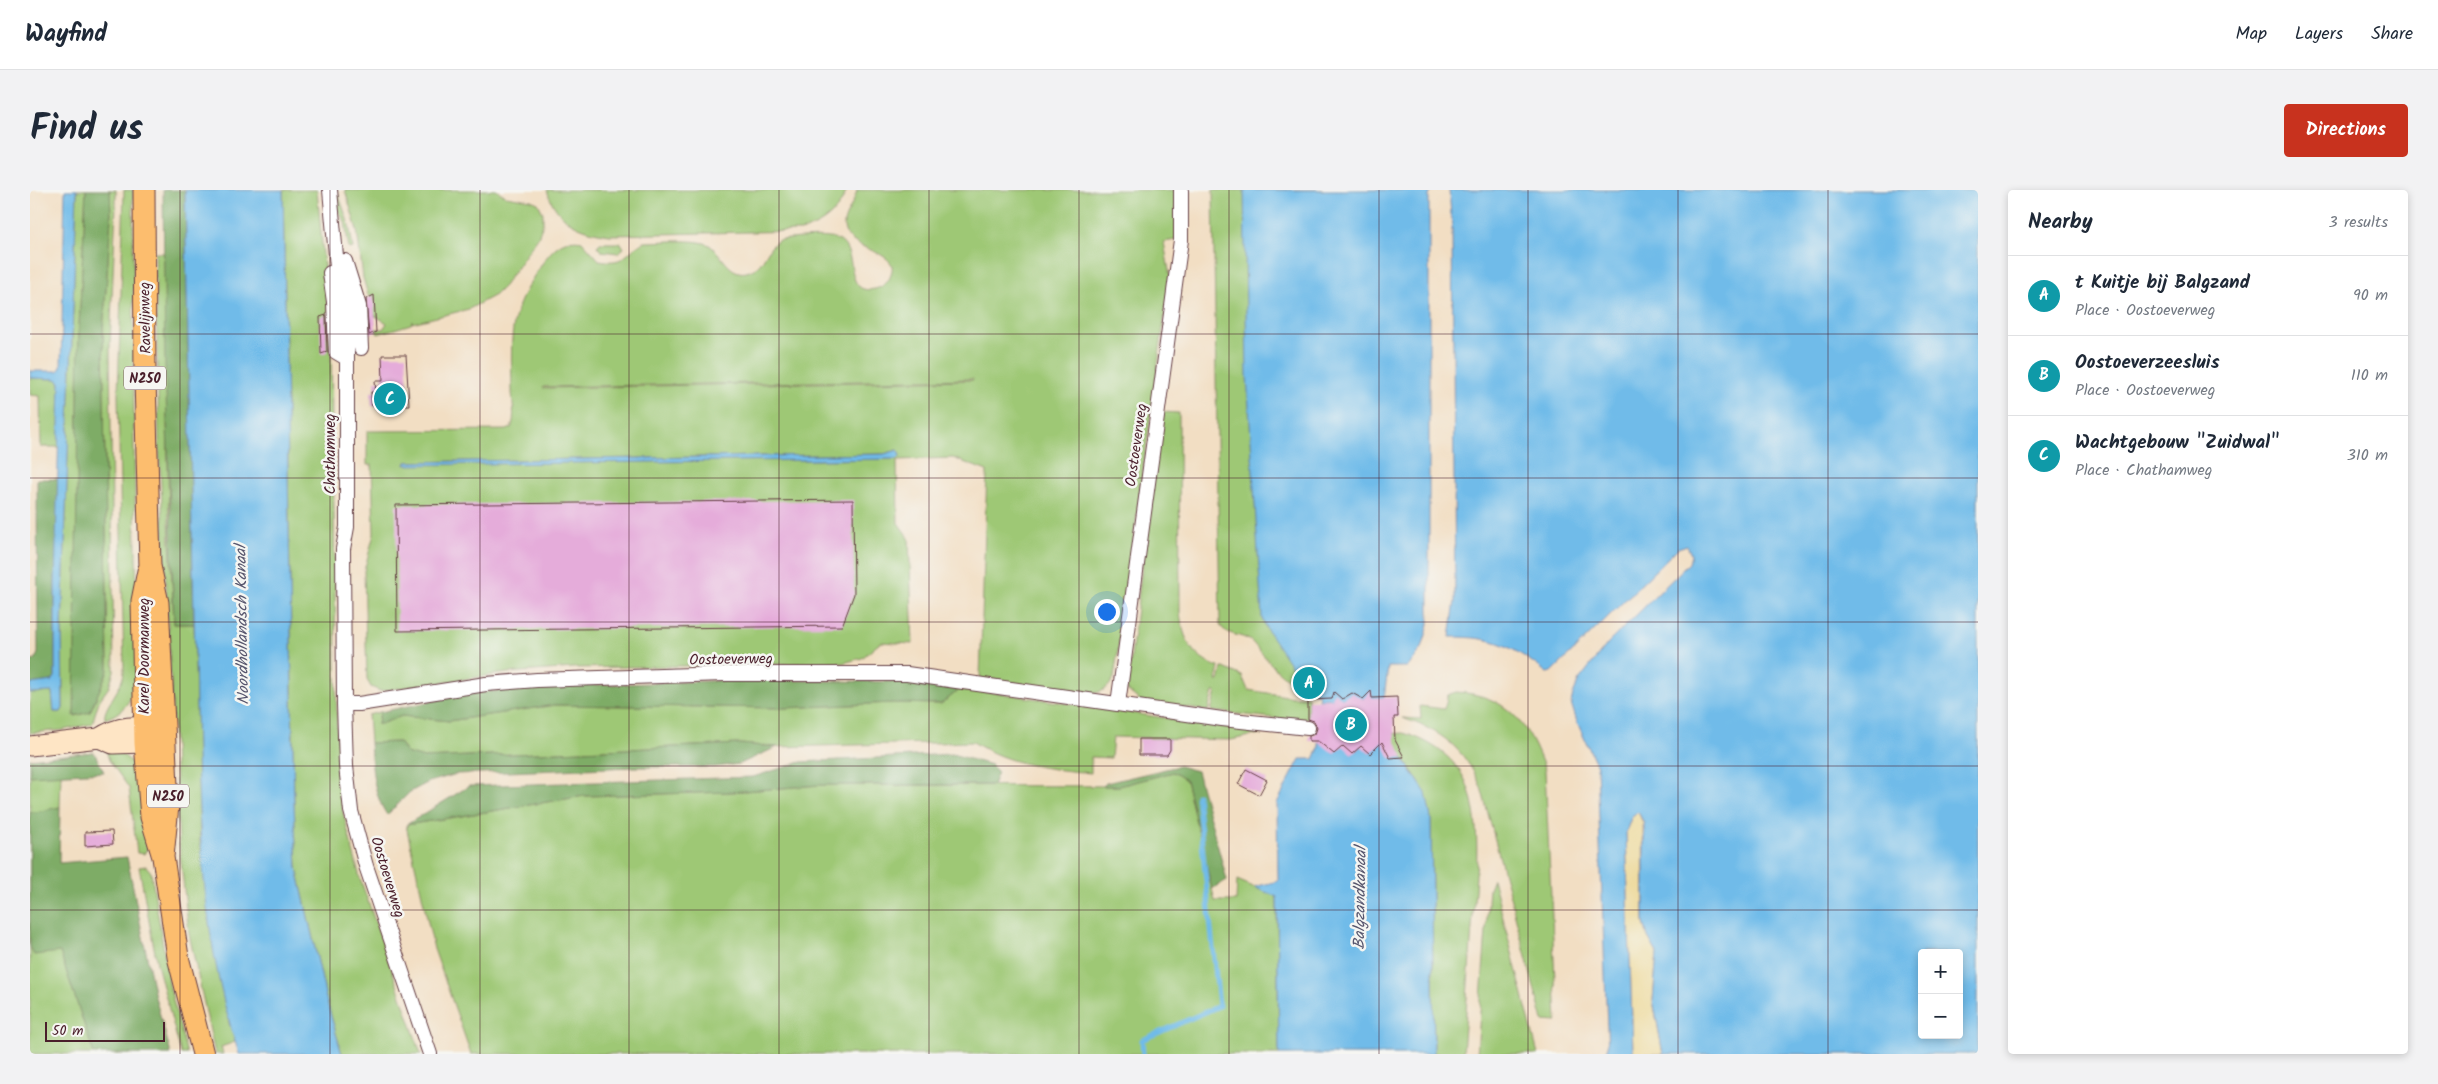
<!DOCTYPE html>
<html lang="en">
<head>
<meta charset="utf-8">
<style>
	body { margin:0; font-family:Kalam,sans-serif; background:#f2f2f3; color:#1f2937 }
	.controls { position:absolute; right:15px; bottom:15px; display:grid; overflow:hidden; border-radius:5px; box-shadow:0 2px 8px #0003 }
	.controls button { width:45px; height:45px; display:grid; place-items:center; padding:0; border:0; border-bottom:1px solid #e0e1e3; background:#fff; color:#1f2937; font:25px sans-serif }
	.scale { position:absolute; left:15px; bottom:12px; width:120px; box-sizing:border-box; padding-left:5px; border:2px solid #4a1f2b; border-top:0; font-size:14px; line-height:18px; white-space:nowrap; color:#4a1f2b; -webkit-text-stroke:4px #f6f6f2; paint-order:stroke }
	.you { position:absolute; left:1076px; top:421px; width:18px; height:18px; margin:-12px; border:4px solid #fff; border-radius:50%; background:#1a73e8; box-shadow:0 0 0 8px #1a73e833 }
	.badge { display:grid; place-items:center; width:32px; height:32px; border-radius:50%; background:#c8321e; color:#fff; font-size:16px; font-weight:700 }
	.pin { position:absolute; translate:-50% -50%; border:2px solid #fff; box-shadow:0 1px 5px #0006 }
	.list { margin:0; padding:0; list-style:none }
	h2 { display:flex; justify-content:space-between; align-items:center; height:65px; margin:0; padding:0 20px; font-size:21px }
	h2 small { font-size:16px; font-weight:400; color:#747a83 }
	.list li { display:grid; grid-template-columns:32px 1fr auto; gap:15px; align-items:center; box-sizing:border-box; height:80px; padding:0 20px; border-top:1px solid #e0e1e3 }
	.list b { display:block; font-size:19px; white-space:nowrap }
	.list p { margin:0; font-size:16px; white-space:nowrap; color:#747a83 }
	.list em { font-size:16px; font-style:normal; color:#747a83 }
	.map { position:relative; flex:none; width:1948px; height:864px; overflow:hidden; border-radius:5px }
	header { display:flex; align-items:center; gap:30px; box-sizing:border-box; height:70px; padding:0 25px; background:#fff; border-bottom:1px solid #e0e1e3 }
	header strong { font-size:24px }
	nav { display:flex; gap:28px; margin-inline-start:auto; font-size:18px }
	.intro { display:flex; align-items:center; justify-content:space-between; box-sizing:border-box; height:120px; padding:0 30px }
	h1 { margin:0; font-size:35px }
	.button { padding:12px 22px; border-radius:5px; background:#c8321e; color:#fff; font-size:18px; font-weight:700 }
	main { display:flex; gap:30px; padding:0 30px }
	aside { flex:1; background:#fff; border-radius:5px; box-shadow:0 2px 8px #0003 }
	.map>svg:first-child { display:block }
	.green { fill:#9ec874; stroke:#747450; fill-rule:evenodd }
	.forest { fill:#7eac66; stroke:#646648 }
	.sand { fill:#eeda9e; stroke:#9c7c64 }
	.water { fill:#6fbbe9; stroke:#5c6d8a; fill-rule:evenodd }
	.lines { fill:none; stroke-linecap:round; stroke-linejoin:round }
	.stream { stroke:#6fbbe9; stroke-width:5 }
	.building { fill:#e5acda }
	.street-casing { stroke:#633c42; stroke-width:16 }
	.secondary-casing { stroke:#633c42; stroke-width:21 }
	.primary-casing { stroke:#633c42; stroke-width:23 }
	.street { stroke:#fff; stroke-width:14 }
	.secondary { stroke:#fee5c5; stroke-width:19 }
	.primary { stroke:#fcbd6e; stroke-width:21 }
	.grid { fill:none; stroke:#4a1f2b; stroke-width:1; stroke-opacity:0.55 }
	.labels { text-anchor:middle; stroke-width:5; stroke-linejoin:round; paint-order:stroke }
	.shield { fill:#f6f6f2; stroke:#7e6067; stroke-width:1 }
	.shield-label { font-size:14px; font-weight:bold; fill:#4a1f2b }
	.street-label { font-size:15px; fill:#4a1f2b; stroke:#f6f6f2 }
	.water-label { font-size:16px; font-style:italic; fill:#57566e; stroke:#f6f6f2 }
</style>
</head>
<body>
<header>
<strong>Wayfind</strong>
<nav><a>Map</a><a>Layers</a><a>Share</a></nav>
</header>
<div class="intro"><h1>Find us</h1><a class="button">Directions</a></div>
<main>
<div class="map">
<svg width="1948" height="864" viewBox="0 0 1948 864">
	<rect width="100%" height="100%" fill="#f6f6f2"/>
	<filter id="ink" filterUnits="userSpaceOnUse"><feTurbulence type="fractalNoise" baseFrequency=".02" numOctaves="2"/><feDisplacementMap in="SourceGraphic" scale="10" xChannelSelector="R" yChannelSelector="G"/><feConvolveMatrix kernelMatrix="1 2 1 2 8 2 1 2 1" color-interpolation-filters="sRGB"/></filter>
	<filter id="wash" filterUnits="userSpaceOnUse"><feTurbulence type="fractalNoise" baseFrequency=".0096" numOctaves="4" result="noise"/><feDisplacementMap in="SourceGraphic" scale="20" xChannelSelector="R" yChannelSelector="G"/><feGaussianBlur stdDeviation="1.12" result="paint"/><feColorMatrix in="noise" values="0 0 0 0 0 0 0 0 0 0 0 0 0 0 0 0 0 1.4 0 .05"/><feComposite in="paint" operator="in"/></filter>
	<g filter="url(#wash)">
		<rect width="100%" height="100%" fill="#f2dec3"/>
		<path class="green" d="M 47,0 L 56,0 L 49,137 L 45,526 L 60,522 L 78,480 L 73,141 L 81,27 L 80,0 L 86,0 L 86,14 L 80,156 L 84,481 L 79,497 L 69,511 L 62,534 L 34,540 L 0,543 L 0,503 L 22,502 L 24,522 L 31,522 L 33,518 L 32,439 Z
			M 94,0 L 103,0 L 104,259 L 108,467 C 106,494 105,519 75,529 C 72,518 92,500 94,482 L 88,205 Z
			M 253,0 L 287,0 L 300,140 L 298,140 L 298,147 L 301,147 L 302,245 L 299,247 L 303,247 L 307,545 L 313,622 L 330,688 L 391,864 L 312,864 L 297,812 L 267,678 L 264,614 Z
			M 304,0 L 307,0 L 319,35 L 323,58 L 319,59 L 315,32 L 306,18 Z
			M 315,0 L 466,0 L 476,6 L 501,10 L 508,13 L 513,23 L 513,34 L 508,47 L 474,96 L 465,105 L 439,119 L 382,133 L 382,131 L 381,134 L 348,144 L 345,139 L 353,139 L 357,133 L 344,125 L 333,88 L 327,40 Z
			M 517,0 L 817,0 C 809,21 794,35 771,41 L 580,45 C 550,41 526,31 517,0 Z
			M 827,0 L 1146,0 L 1146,50 L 1134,52 L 1140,87 L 1138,102 L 1084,488 C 1078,499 1073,502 1060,504 L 950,488 L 957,281 L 923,268 L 867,270 L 868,333 L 879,348 L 883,454 L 851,452 L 832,468 L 813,473 L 543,478 L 477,483 L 350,501 L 341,497 L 337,490 L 334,381 L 344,344 L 342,275 L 337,275 L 337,241 L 477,240 L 481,238 C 486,228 482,211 482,200 C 481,142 478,123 512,74 C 521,60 533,47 552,51 L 569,70 C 596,75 593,64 614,52 C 629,52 668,48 679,55 C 693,63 700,91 722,80 C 735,75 736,57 749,50 C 763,49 798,44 810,51 C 829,63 813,106 845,99 C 849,98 854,96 857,92 C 860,89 863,81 862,75 C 853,57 812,59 814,33 C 815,25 825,11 827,0 ZM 943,189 L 943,190 L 513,198 L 513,197 ZM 868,260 L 870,266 L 867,269 L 375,274 L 376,272 L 854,264 Z
			M 1183,0 L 1294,0 L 1268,486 L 1277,487 L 1278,492 L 1281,492 L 1281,487 L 1283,487 L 1283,497 C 1255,498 1240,471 1221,451 C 1211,444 1196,446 1190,435 Z
			M 570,53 L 591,53 L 594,58 L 588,63 L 571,61 L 567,56 Z
			M 125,63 L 134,63 L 139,331 L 144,434 L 164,434 L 170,651 L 199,833 L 205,852 L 191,857 L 193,864 L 185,864 L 159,744 L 149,654 L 129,255 Z
			M 0,188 L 26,189 L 30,192 L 29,257 L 11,257 L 10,206 L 0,205 Z
			M 1131,222 L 1149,223 L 1150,422 C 1153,449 1162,469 1189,477 L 1186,491 L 1189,491 L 1192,478 L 1194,478 L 1212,486 L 1218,500 L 1263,507 L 1278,507 L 1278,532 L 1181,521 L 1186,502 L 1183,502 L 1178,521 L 1110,511 L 1097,500 Z
			M 929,500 L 968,503 L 1235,543 L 1201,550 L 1083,547 L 1081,568 L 1061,567 L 1061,583 C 1019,579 979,575 943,552 L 747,557 L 710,554 L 394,568 L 376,563 L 369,552 L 340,553 L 338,525 L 350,522 L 348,534 L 372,526 L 419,531 L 525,515 L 754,518 L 862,513 L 911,514 Z
			M 1426,502 C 1478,505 1498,534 1515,580 L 1527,832 L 1513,831 L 1451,597 C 1434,558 1412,541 1372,528 L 1391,529 L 1390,516 L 1414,519 L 1418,505 Z
			M 1373,543 C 1400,550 1428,569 1438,597 C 1453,639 1445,695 1442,738 C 1439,780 1436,822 1433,864 L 1404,864 L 1401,628 C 1395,600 1389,590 1372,567 L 1360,567 L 1357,544 Z
			M 76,560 C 122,565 115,622 118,657 L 114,664 L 107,663 L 99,598 L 79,570 Z
			M 1143,582 L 1156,590 L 1185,711 L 1206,711 L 1207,690 L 1247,707 L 1249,864 L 441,864 L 404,759 L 376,635 L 554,606 L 701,602 L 790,595 L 1089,596 Z
			M 0,584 L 31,584 L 30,617 L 26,618 L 30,762 L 64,864 L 0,864 Z
			M 116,676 L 121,682 L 140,798 L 157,864 L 151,864 L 127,774 L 109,677 Z
			M 1463,689 L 1508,864 L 1447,864 L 1459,699 Z"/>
		<path class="forest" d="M 56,0 L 80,0 L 81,27 L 73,141 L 78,480 L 60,522 L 44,526 L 49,137 Z
			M 133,0 L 155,0 L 164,434 L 144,434 L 135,174 Z
			M 7,289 L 29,289 L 25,392 L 25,487 L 22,491 L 0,494 L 0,471 L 5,470 L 8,463 Z
			M 709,490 L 882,492 L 929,500 L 911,514 L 862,513 L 754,518 L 525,515 L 419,531 L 372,526 L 348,535 L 350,522 L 437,504 L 507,497 Z
			M 369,552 L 376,563 L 394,568 L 710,554 L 747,557 L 710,574 L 685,577 L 604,577 L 427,584 L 399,592 L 380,602 L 357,625 C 343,604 342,578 340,553 Z
			M 64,562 L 74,582 L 0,586 L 0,569 Z
			M 922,564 L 961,575 L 968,582 L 963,595 L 790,595 L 701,602 L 554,606 L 376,635 L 439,596 L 723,587 L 771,572 Z
			M 1149,576 L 1167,581 L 1197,690 L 1182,699 L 1156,590 L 1143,582 L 1089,596 L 1073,596 L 1076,593 Z
			M 30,617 L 29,673 L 97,667 L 125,807 L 141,864 L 64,864 L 30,762 L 4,765 L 0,757 L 0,623 Z"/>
		<path class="sand" d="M 1608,622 L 1613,633 L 1614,733 L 1618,747 L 1627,763 L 1623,810 L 1633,864 L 1603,864 L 1596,642 L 1601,628 Z"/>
		<path class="water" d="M 35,0 L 47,0 L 32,439 L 33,518 L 31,522 L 24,522 L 22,502 L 0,503 L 0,494 L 22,491 L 25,487 L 25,392 L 30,192 L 26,189 L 0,188 L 0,181 L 28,181 L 31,177 Z
			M 155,0 L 253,0 L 264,614 L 267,678 L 297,812 L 312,864 L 209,864 C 166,736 168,600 165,467 C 161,311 158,156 155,0 Z
			M 1214,0 L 1402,0 L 1399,6 L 1399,435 L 1392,458 L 1378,477 L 1358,477 L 1354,508 L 1323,509 L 1322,503 L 1321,509 L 1306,509 L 1304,504 L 1303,509 L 1289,509 L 1288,503 L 1284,503 L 1283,487 L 1268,486 L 1236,438 L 1232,428 L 1217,186 Z
			M 1419,0 L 1948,0 L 1948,864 L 1633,864 L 1623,810 L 1627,763 L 1618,747 L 1614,733 L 1614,633 L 1608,622 L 1601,628 L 1596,642 L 1603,864 L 1578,864 L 1567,576 L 1547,532 L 1541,513 L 1543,504 L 1549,490 L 1578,453 L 1659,373 L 1661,365 L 1657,355 L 1648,358 L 1522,482 L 1517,483 C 1480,455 1467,447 1420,447 L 1425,411 L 1422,37 ZM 1892,763 L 1929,763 L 1929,845 L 1892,845 Z
			M 868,260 L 870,266 L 867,269 L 375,275 L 376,272 L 854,264 Z
			M 1337,551 L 1337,561 L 1340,564 L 1342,551 L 1354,551 L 1360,567 L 1372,567 L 1396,603 L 1401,628 L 1404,864 L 1249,864 L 1247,707 L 1224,697 L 1248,691 L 1247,613 L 1270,569 L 1284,569 L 1289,558 L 1289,552 L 1301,552 L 1301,561 L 1304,564 L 1307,559 L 1319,552 L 1322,564 Z"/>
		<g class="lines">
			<path class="stream" d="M 1113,864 L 1112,850 L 1189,816 L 1167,605"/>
		</g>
		<g id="blocks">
			<path class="building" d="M 344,105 L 346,142 L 339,145 L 336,109 Z
				M 296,125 L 297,162 L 291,164 L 290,127 Z
				M 352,165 L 376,165 L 379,215 L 342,216 L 341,202 L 346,202 L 345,191 L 353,191 Z
				M 823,310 L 824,404 L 812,436 L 367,441 L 366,315 Z
				M 1341,501 L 1342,508 L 1367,507 L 1368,527 L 1364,527 L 1365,550 L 1374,567 L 1360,568 L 1352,552 L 1340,564 L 1331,556 L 1322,564 L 1313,556 L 1304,564 L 1288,551 L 1279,551 L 1279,546 L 1285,544 L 1287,538 L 1284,531 L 1278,529 L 1278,510 L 1302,509 L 1304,502 L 1312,509 L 1322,503 L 1333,509 Z
				M 1109,549 L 1140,549 L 1140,560 L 1137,565 L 1109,565 Z
				M 1216,579 L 1237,590 L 1229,605 L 1208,594 Z
				M 82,641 L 83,654 L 55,656 L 55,642 Z"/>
		</g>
	</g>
	<g filter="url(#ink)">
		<use href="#blocks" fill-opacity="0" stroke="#633c42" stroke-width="1"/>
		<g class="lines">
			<g class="street-casing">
				<path id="street" d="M 300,0 L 307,77 L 317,115 L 317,337 L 313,359 L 314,514 L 316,576 L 321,621 L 336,676 L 400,864
					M 315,71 L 329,116 L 331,158
					M 300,83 L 304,112 L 306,162 L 316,168
					M 314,514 L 329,514 L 456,494 L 507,490 L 694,484 L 877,484 L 1192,529 L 1278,538
					M 1088,514 L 1151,50 L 1151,0"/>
			</g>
			<g class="secondary-casing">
				<path id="secondary" d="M 69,548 C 87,536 108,533 128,542
					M 0,556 L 69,548 L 83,554 L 115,553 L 128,547"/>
			</g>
			<g class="primary-casing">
				<path id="primary" d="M 114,0 L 115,189 L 120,376 L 128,413 L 138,616 L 133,667
					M 118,381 L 112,411 L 115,553 L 121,627 L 133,667 L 148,767 L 173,864"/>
			</g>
			<use href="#street" class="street"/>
			<use href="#secondary" class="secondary"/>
			<use href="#primary" class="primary"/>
		</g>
	</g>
	<path class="grid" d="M 150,0 L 150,864M 300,0 L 300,864M 450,0 L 450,864M 599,0 L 599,864M 749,0 L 749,864M 899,0 L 899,864M 1049,0 L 1049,864M 1199,0 L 1199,864M 1349,0 L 1349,864M 1498,0 L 1498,864M 1648,0 L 1648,864M 1798,0 L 1798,864M 0,144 L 1948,144M 0,288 L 1948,288M 0,432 L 1948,432M 0,576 L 1948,576M 0,720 L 1948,720"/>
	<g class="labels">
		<g class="shield">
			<rect x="94" y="176.5" width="42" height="23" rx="4"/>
			<rect x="117" y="594.5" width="42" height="23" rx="4"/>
		</g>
		<g class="shield-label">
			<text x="115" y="193">N250</text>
			<text x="138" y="611">N250</text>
		</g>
		<g class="street-label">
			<text transform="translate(115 128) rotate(-91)" y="5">Ravelijnweg</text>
			<text transform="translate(1106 255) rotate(-82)" y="5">Oostoeverweg</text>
			<text transform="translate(300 264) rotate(-90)" y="5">Chathamweg</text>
			<text transform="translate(114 466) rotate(-90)" y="5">Karel Doormanweg</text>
			<text transform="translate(701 469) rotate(-1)" y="5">Oostoeverweg</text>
			<text transform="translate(358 687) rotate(73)" y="5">Oostoeverweg</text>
		</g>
		<g class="water-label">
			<text transform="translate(211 435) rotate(-91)" y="6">Noordhollandsch Kanaal</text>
			<text transform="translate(1329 708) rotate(-89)" y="6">Balgzandkanaal</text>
		</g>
	</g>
</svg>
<div class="controls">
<button>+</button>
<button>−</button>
</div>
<div class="scale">50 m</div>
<div class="you"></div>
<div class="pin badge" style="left:1279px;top:493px;background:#0f9aa8">A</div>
<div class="pin badge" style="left:1321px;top:535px;background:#0f9aa8">B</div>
<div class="pin badge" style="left:360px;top:209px;background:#0f9aa8">C</div>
</div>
<aside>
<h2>Nearby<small>3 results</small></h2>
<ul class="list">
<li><span class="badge" style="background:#0f9aa8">A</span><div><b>t Kuitje bij Balgzand</b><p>Place · Oostoeverweg</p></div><em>90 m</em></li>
<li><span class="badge" style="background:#0f9aa8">B</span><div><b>Oostoeverzeesluis</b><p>Place · Oostoeverweg</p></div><em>110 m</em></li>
<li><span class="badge" style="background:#0f9aa8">C</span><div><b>Wachtgebouw &quot;Zuidwal&quot;</b><p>Place · Chathamweg</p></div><em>310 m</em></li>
</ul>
</aside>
</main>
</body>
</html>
